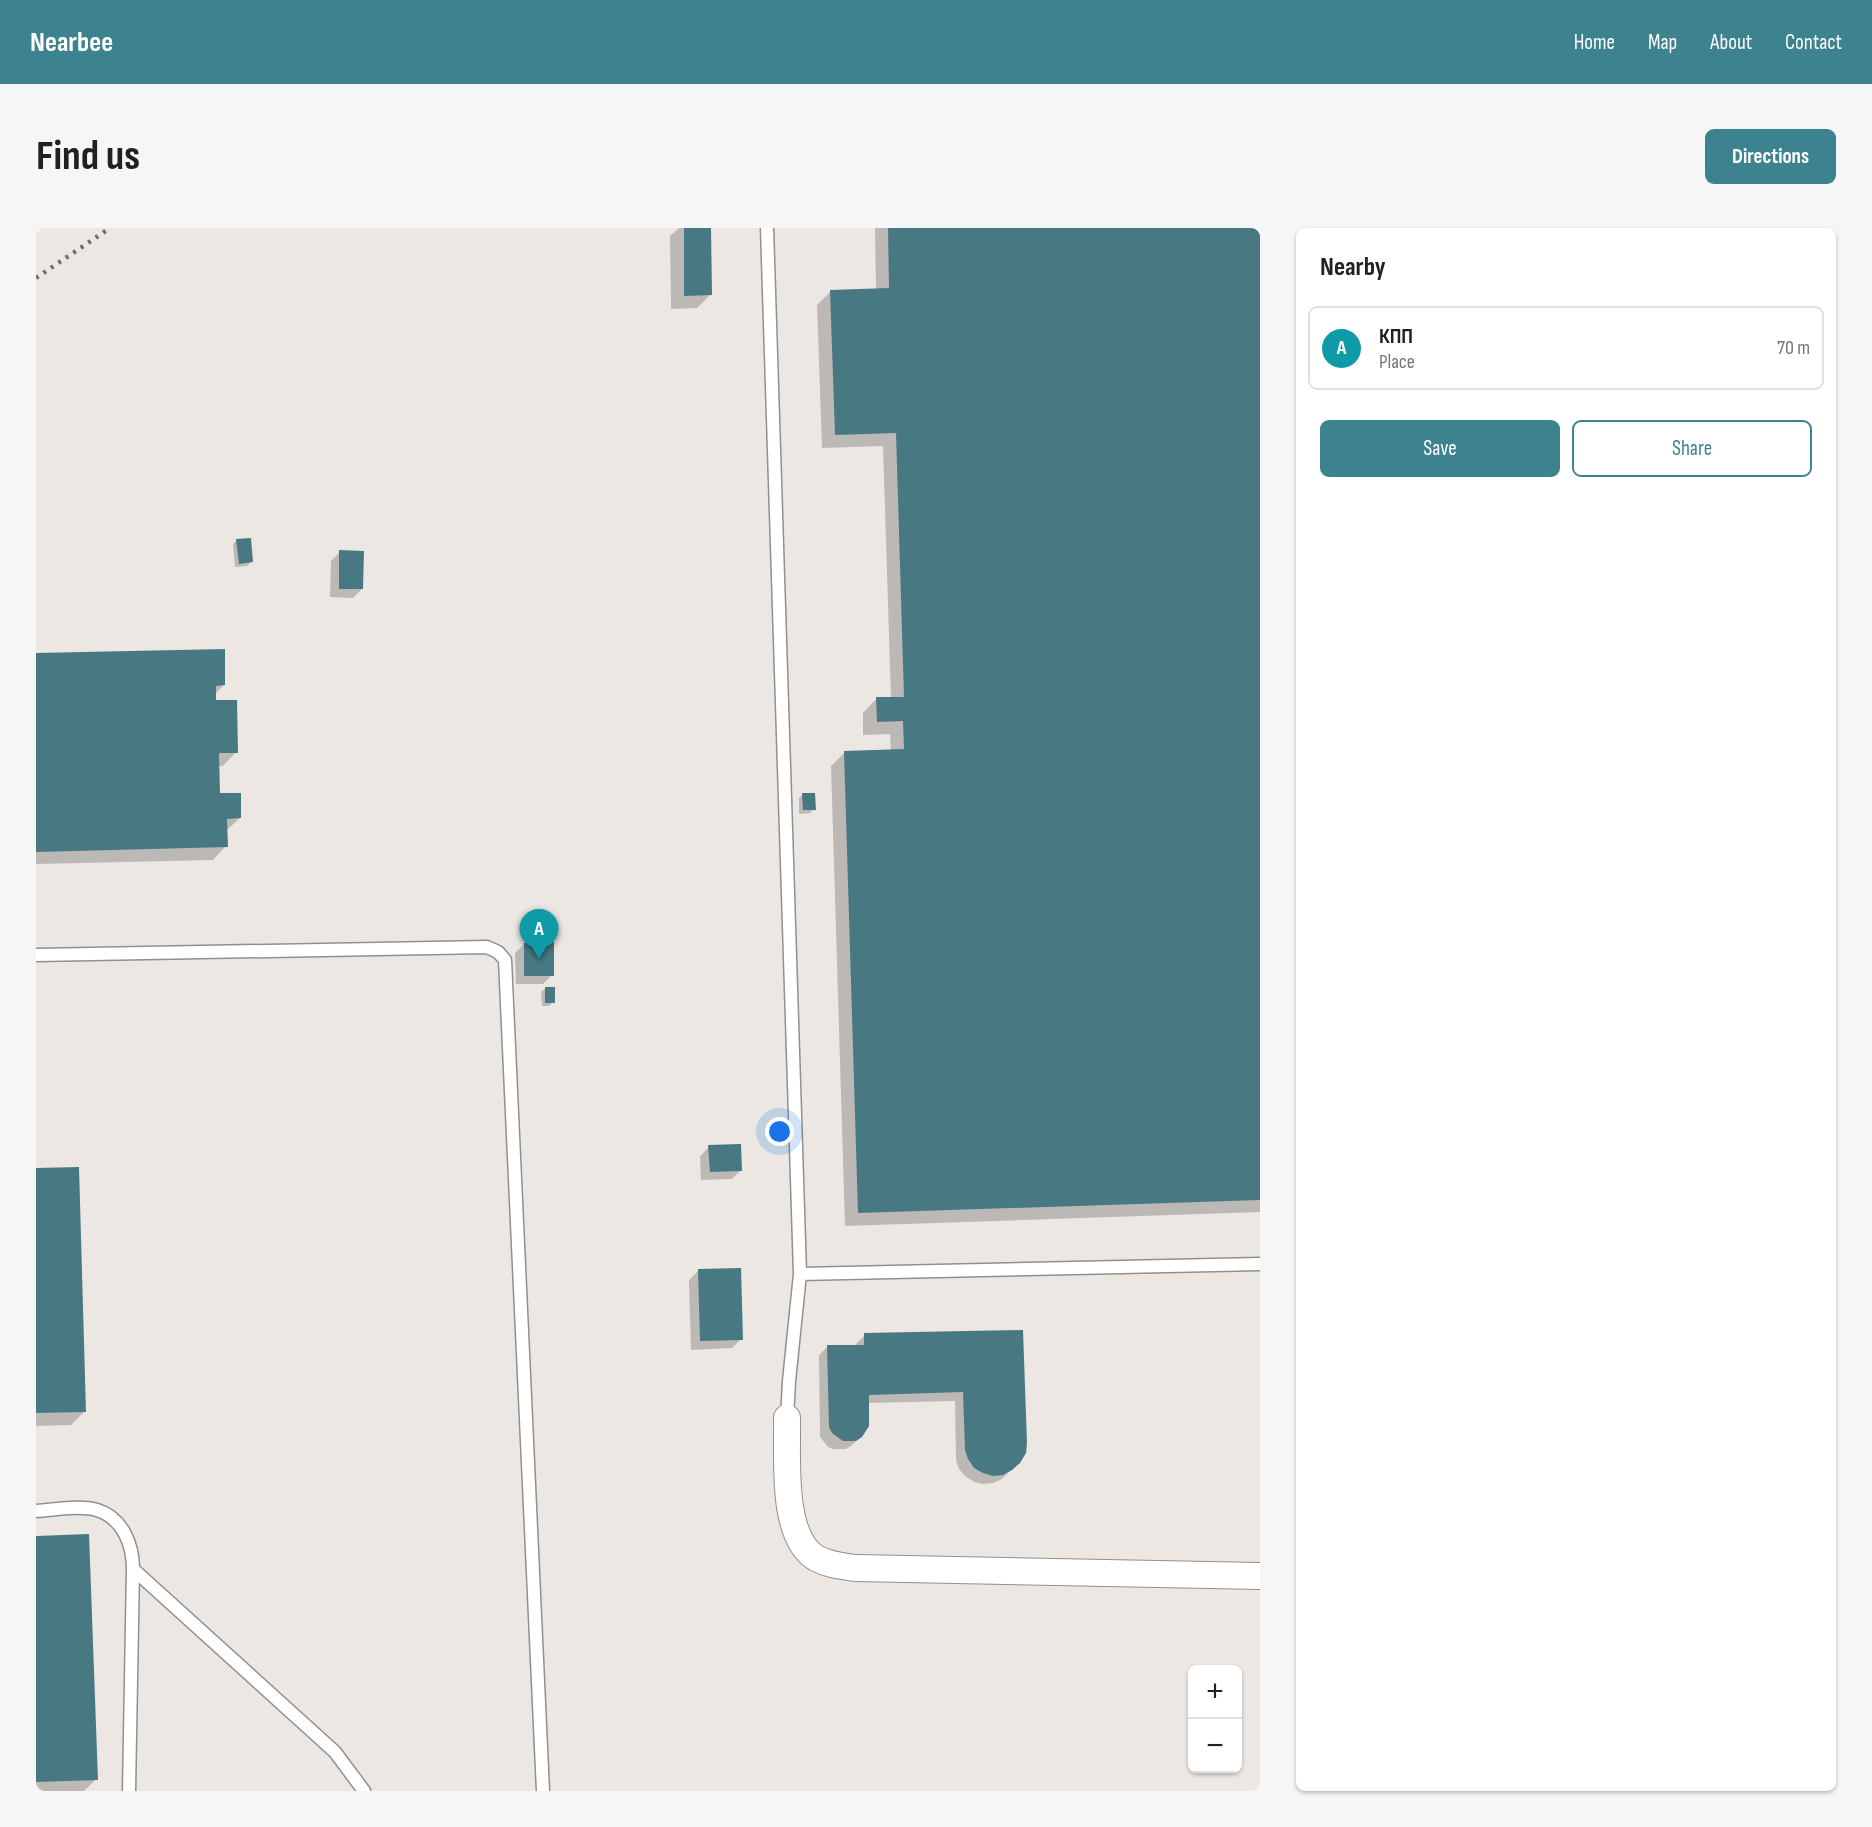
<!DOCTYPE html>
<html lang="en">
<head>
<meta charset="utf-8">
<style>
	body { margin:0; font-family:"Sofia Sans Condensed",sans-serif; background:#f6f6f6; color:#202124 }
	.controls { position:absolute; right:18px; bottom:18px; display:grid; overflow:hidden; border-radius:9px; box-shadow:0 2px 4px #0004 }
	.controls button { width:54px; height:54px; display:grid; place-items:center; padding:0; border:0; border-bottom:2px solid #e0e0e0; background:#fff; color:#202124; font:30px sans-serif }
	.you { position:absolute; left:744px; top:904px; width:21px; height:21px; margin:-15px; border:4px solid #fff; border-radius:50%; background:#1a73e8; box-shadow:0 0 0 9px #1a73e833 }
	.badge { display:grid; place-items:center; width:39px; height:39px; border-radius:50%; background:#3d828f; color:#fff; font-size:20px; font-weight:700 }
	.pin { position:absolute; translate:-50% -50px; filter:drop-shadow(0 2px 3px #0008) }
	.pin::after { content:''; position:absolute; top:32px; width:21px; height:18px; background:inherit; clip-path:polygon(0 0,100% 0,50% 100%) }
	.list { margin:0; padding:0; list-style:none }
	h2 { display:flex; justify-content:space-between; align-items:center; height:78px; margin:0; padding:0 24px; font-size:26px }
	h2 small { font-size:20px; font-weight:400; color:#757577 }
	.list li { display:grid; grid-template-columns:39px 1fr auto; gap:18px; align-items:center; box-sizing:border-box; height:84px; margin:0 12px 12px; padding:0 12px; border:2px solid #e0e0e0; border-radius:9px }
	.list b { display:block; font-size:22px; white-space:nowrap }
	.list p { margin:0; font-size:20px; white-space:nowrap; color:#757577 }
	.list em { font-size:20px; font-style:normal; color:#757577 }
	.actions { display:flex; gap:12px; padding:18px 24px }
	.actions a { flex:1; padding:14px 0; border:2px solid #3d828f; border-radius:9px; text-align:center; font-size:21px; color:#3d828f }
	.actions .main { background:#3d828f; color:#fff }
	.map { position:relative; flex:none; width:1224px; height:1563px; overflow:hidden; border-radius:9px }
	header { display:flex; align-items:center; gap:36px; box-sizing:border-box; height:84px; padding:0 30px; background:#3d828f; color:#fff }
	header strong { font-size:28px }
	nav { display:flex; gap:33px; margin-inline-start:auto; font-size:21px }
	.intro { display:flex; align-items:center; justify-content:space-between; box-sizing:border-box; height:144px; padding:0 36px }
	h1 { margin:0; font-size:42px }
	.button { padding:15px 27px; border-radius:9px; background:#3d828f; color:#fff; font-size:21px; font-weight:700 }
	main { display:flex; gap:36px; padding:0 36px }
	aside { flex:1; background:#fff; border-radius:9px; box-shadow:0 2px 4px #0004 }
	.map>svg:first-child { display:block }
	.shadow { fill:#0003 }
	.building { fill:#487983 }
	.lines { fill:none; stroke-linecap:round; stroke-linejoin:round }
	.service-casing { stroke:#938f8b; stroke-width:15 }
	.minor-casing { stroke:#938f8b; stroke-width:28 }
	.service { stroke:#fff; stroke-width:12 }
	.minor { stroke:#fff; stroke-width:26 }
	.rail { stroke:#726f6d; stroke-width:4.5; stroke-dasharray:3 6; stroke-linecap:butt }
</style>
</head>
<body>
<header>
<strong>Nearbee</strong>
<nav><a>Home</a><a>Map</a><a>About</a><a>Contact</a></nav>
</header>
<div class="intro"><h1>Find us</h1><a class="button">Directions</a></div>
<main>
<div class="map">
<svg width="1224" height="1563" viewBox="0 0 1224 1563">
	<rect width="100%" height="100%" fill="#ece7e3"/>
	<path class="shadow" d="M 643,0 L 673,0 L 674,67 L 661,80 L 635,81 L 634,8 Z
		M 1224,0 L 1224,984 L 809,998 L 795,538 L 809,524 L 855,523 L 854,506 L 827,507 L 827,485 L 840,471 L 855,470 L 847,218 L 786,220 L 781,77 L 795,63 L 840,62 L 839,0 Z
		M 201,312 L 215,334 L 211,338 L 199,339 L 197,316 Z
		M 304,324 L 326,361 L 317,370 L 294,369 L 295,333 Z
		M 0,427 L 188,457 L 179,466 L 179,473 L 200,524 L 187,538 L 182,538 L 182,567 L 204,590 L 190,603 L 190,618 L 177,632 L 0,636 Z
		M 767,566 L 778,581 L 774,585 L 763,586 L 763,570 Z
		M 488,716 L 516,747 L 507,756 L 480,756 L 479,725 Z
		M 510,760 L 517,774 L 513,778 L 506,778 L 505,764 Z
		M 673,919 L 705,942 L 696,951 L 665,952 L 664,928 Z
		M 0,942 L 49,1183 L 35,1197 L 0,1198 Z
		M 662,1043 L 705,1111 L 696,1120 L 655,1122 L 653,1052 Z
		M 985,1104 L 983,1234 L 966,1251 L 957,1255 L 947,1256 L 938,1254 L 929,1248 L 923,1241 L 920,1232 L 919,1173 L 831,1175 L 825,1208 L 815,1218 L 810,1221 L 797,1221 L 792,1219 L 784,1209 L 783,1127 L 792,1118 L 820,1118 L 820,1116 L 829,1107 Z
		M 0,1309 L 60,1551 L 48,1563 L 0,1563 Z"/>
	<path class="building" d="M 648,0 L 675,0 L 676,67 L 648,68 Z
		M 852,0 L 1224,0 L 1224,972 L 822,985 L 808,523 L 868,521 L 867,493 L 841,494 L 840,469 L 868,469 L 860,205 L 799,207 L 794,62 L 853,60 Z
		M 215,310 L 217,334 L 203,336 L 200,311 Z
		M 303,322 L 328,323 L 327,361 L 303,361 Z
		M 189,421 L 189,457 L 180,458 L 180,472 L 201,472 L 202,525 L 183,525 L 184,565 L 205,565 L 205,590 L 191,591 L 192,619 L 0,624 L 0,425 Z
		M 766,565 L 779,565 L 780,582 L 767,582 Z
		M 518,714 L 518,748 L 488,748 L 488,715 Z
		M 509,759 L 519,759 L 519,775 L 509,775 Z
		M 705,916 L 706,943 L 674,944 L 672,917 Z
		M 43,939 L 50,1184 L 0,1185 L 0,940 Z
		M 705,1040 L 707,1112 L 664,1113 L 662,1041 Z
		M 987,1102 L 991,1215 L 990,1225 L 984,1235 L 976,1242 L 967,1247 L 957,1248 L 947,1245 L 938,1240 L 932,1231 L 929,1222 L 927,1164 L 833,1167 L 833,1198 L 826,1209 L 820,1213 L 807,1213 L 796,1205 L 793,1199 L 791,1117 L 828,1117 L 828,1105 Z
		M 53,1306 L 62,1552 L 0,1554 L 0,1308 Z"/>
	<g class="lines">
		<g class="service-casing">
			<path id="service" d="M 731,0 L 764,1046 L 753,1153 L 751,1190
				M 0,727 L 451,719 L 462,724 L 469,732 L 507,1563
				M 764,1046 L 1224,1036
				M 0,1283 C 19,1282 42,1277 61,1282 C 87,1290 97,1317 97,1341 L 299,1524 L 328,1563
				M 93,1563 L 97,1341"/>
		</g>
		<g class="minor-casing">
			<path id="minor" d="M 751,1190 C 752,1227 744,1308 780,1330 C 793,1337 806,1338 820,1340 L 1224,1348"/>
		</g>
		<use href="#service" class="service"/>
		<use href="#minor" class="minor"/>
		<path class="rail" d="M 0,50 L 74,0"/>
	</g>
</svg>
<div class="controls">
<button>+</button>
<button>−</button>
</div>
<div class="you"></div>
<div class="pin badge" style="left:503px;top:731px;background:#0f9aa8">A</div>
</div>
<aside>
<h2>Nearby<small></small></h2>
<ul class="list">
<li><span class="badge" style="background:#0f9aa8">A</span><div><b>КПП</b><p>Place</p></div><em>70 m</em></li>
</ul>
<div class="actions"><a class="main">Save</a><a>Share</a></div>
</aside>
</main>
</body>
</html>
